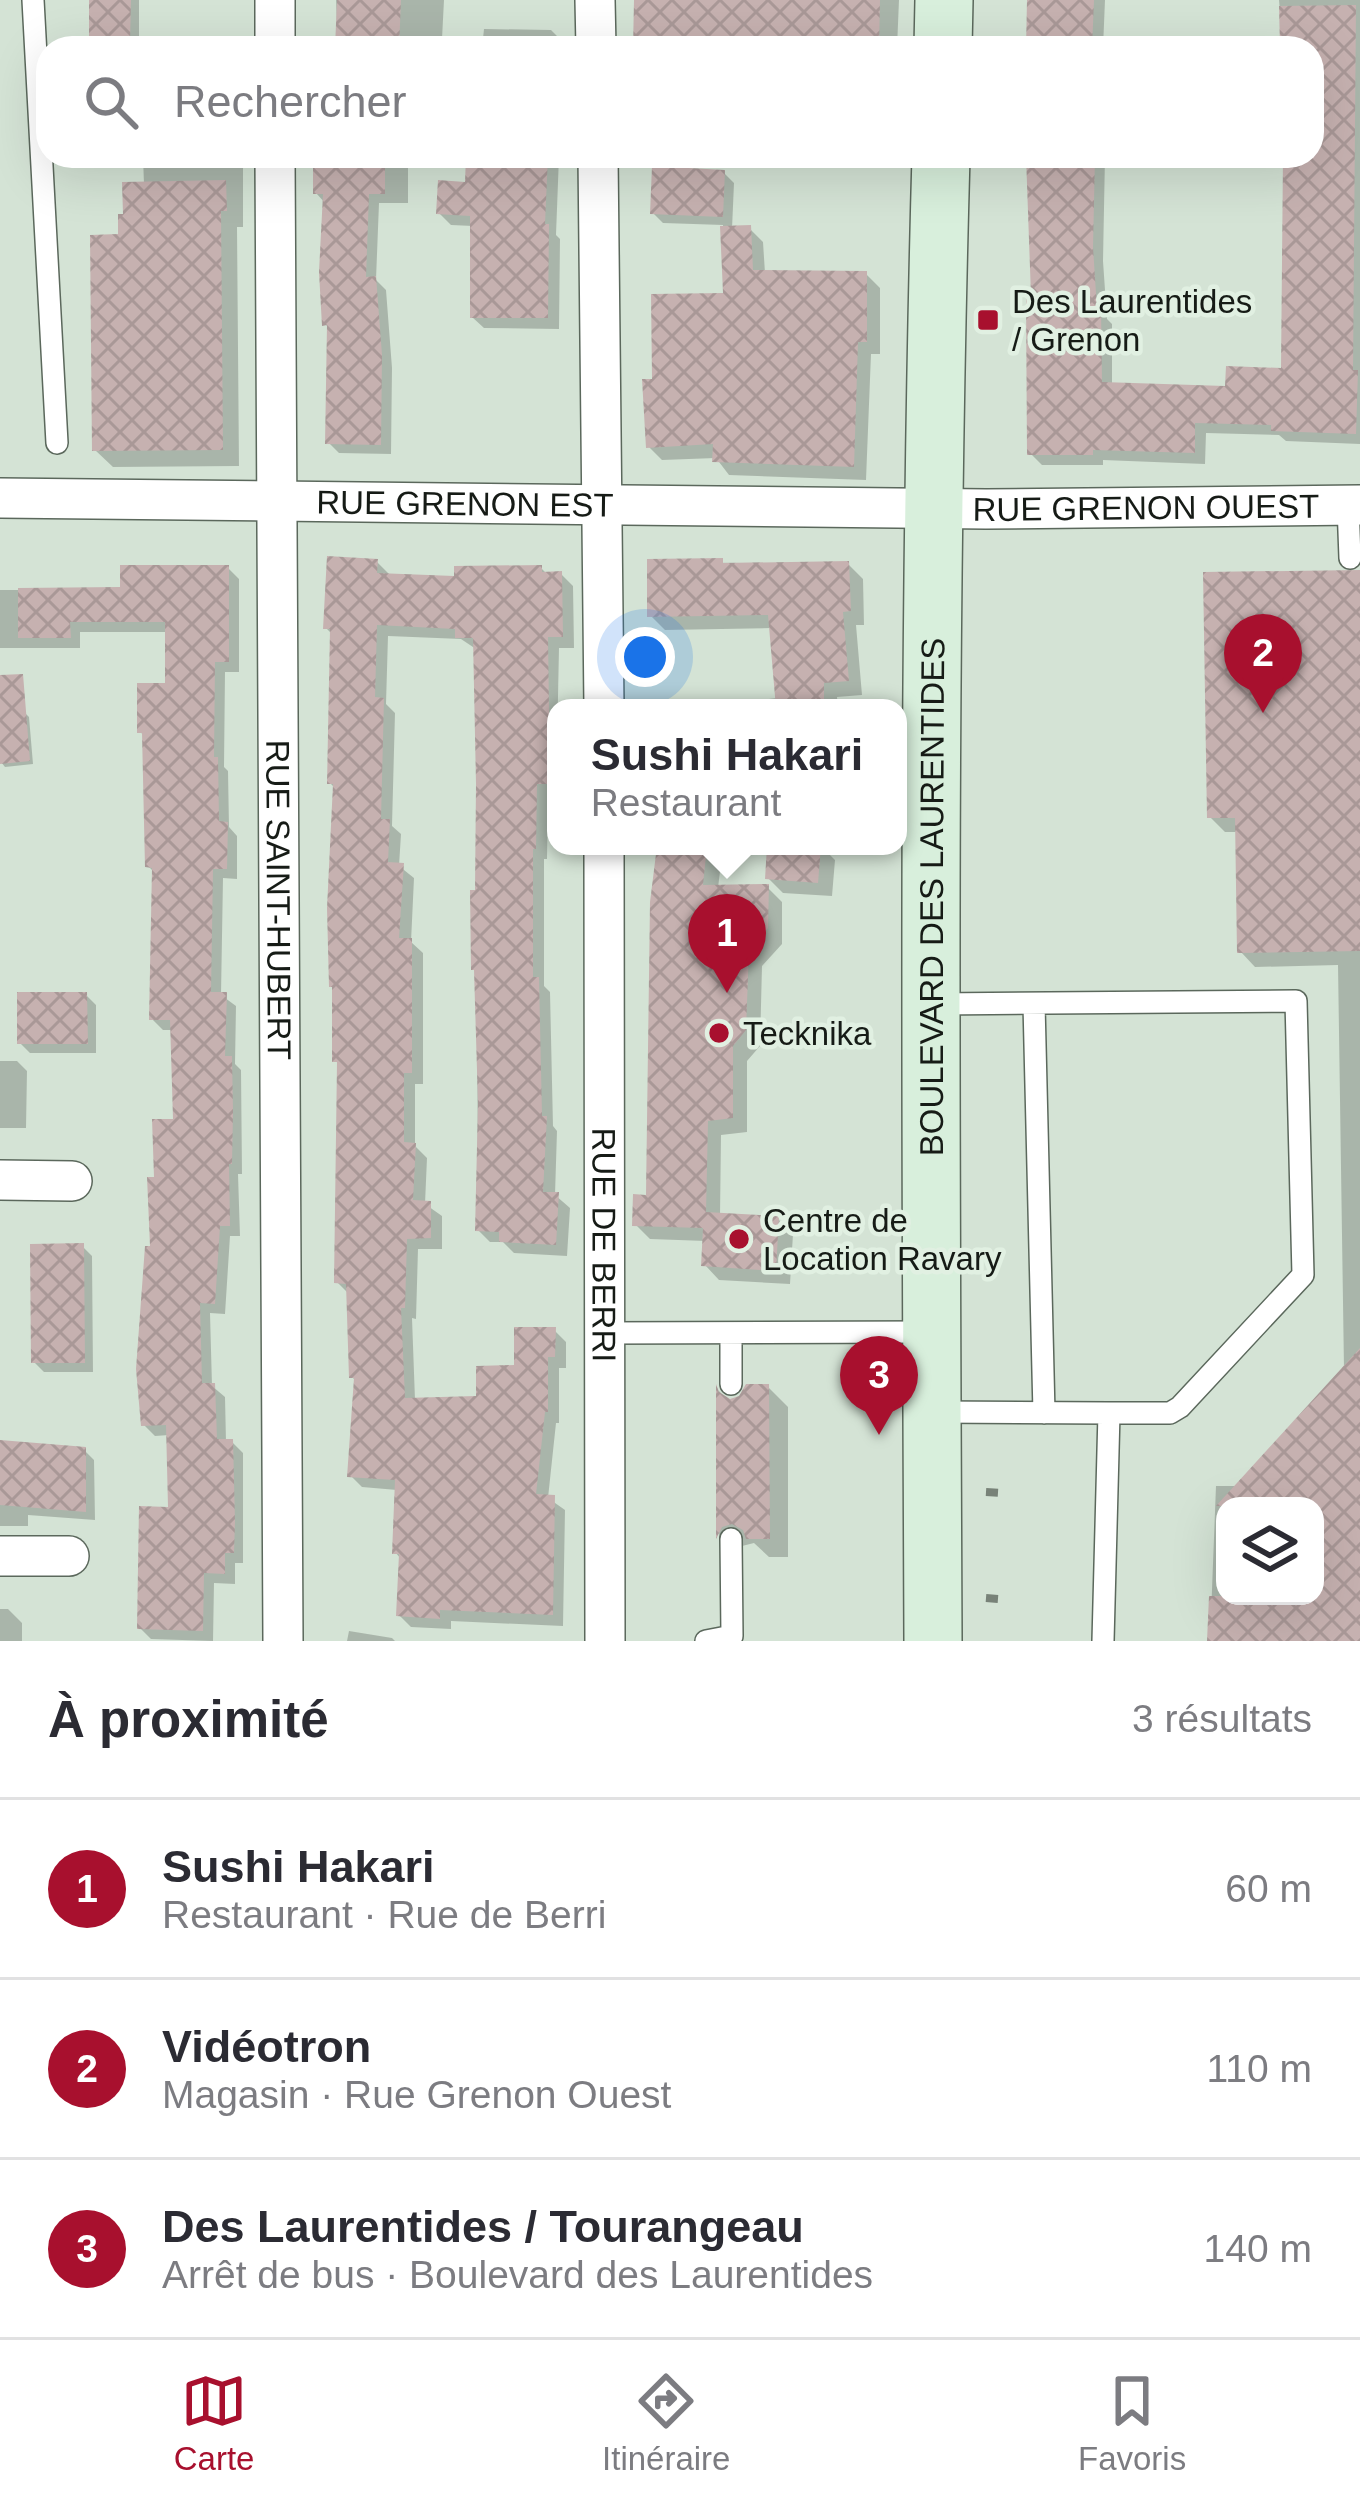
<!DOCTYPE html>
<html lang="fr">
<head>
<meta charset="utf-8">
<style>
	body { margin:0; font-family:Helvetica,sans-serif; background:#f7f7f7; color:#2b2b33 }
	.controls { position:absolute; right:36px; bottom:36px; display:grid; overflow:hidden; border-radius:24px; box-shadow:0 12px 48px #0002 }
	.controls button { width:108px; height:108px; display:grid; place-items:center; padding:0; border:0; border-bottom:3px solid #e1e1e2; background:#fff; color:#2b2b33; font:60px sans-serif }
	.you { position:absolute; left:645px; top:657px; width:42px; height:42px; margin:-30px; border:9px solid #fff; border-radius:50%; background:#1a73e8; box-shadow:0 0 0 18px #1a73e833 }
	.badge { display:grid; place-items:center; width:78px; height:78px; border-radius:50%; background:#a8102e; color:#fff; font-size:39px; font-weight:700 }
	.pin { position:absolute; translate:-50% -99px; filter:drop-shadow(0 3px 6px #0008) }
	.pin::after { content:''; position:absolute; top:63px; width:42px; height:36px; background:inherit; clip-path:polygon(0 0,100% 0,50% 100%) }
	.popup { position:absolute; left:547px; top:699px; width:360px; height:156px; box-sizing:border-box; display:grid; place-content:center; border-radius:24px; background:#fff; filter:drop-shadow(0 3px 9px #0005); font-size:39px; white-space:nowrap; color:#7c7c81 }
	.popup b { font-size:45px; color:#2b2b33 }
	.popup::after { content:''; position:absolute; left:50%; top:100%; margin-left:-24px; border:24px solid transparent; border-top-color:#fff }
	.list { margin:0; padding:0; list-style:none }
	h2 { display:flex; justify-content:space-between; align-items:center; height:156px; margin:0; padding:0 48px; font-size:51px }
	h2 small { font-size:39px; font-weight:400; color:#7c7c81 }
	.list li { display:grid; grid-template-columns:78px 1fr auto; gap:36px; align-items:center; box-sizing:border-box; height:180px; padding:0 48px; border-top:3px solid #e1e1e2 }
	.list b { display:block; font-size:45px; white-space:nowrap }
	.list p { margin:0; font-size:39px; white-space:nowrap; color:#7c7c81 }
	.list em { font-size:39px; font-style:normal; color:#7c7c81 }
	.icon { flex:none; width:66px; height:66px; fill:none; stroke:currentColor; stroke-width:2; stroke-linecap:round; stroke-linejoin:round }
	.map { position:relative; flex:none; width:1360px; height:1641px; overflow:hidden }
	.search { position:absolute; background:#fff; box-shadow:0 12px 48px #0002; left:36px; right:36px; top:36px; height:132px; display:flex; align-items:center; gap:30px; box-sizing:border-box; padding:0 42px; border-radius:36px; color:#7c7c81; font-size:45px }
	.sheet { height:696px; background:#fff }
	nav { display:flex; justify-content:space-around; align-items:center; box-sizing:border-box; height:168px; border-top:3px solid #e1e1e2; background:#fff; font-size:33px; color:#7c7c81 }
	nav a { display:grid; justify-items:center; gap:6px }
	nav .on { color:#a8102e }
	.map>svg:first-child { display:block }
	.shadow { fill:#0003; fill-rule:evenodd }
	.building { fill:url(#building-cross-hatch) }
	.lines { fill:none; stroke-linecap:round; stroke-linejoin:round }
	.lane-casing { stroke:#5b685c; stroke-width:24 }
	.street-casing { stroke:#5b685c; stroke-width:42 }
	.secondary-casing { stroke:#5b685c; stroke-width:60 }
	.path { stroke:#788278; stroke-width:8; stroke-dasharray:12 6; stroke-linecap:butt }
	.lane { stroke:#fff; stroke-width:21 }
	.street { stroke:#fff; stroke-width:39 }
	.secondary { stroke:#d8efdc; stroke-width:57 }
	.poi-dot { fill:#a8102e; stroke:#e1f0e2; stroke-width:4.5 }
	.labels { text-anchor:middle; stroke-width:9; stroke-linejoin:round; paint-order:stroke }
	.poi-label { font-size:33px; fill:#161b16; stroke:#e1f0e2; text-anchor:start }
	.street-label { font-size:33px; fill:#161b16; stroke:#e1f0e2 }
</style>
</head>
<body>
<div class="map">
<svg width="1360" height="1641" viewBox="0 0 1360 1641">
	<defs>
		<pattern id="building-cross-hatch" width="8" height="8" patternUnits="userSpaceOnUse" patternTransform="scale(3)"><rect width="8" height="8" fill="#c6b1b0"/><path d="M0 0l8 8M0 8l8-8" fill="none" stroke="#a99897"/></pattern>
	</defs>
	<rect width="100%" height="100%" fill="#d4e3d5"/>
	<path class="shadow" d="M 92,0 L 139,0 L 139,43 L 212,48 L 98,48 L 92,41 Z
		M 336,0 L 444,0 L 442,39 L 409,38 L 409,48 L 338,48 Z
		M 742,0 L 899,0 L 897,48 L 636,48 Z
		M 1027,0 L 1105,0 L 1103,48 L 1028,48 Z
		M 1279,0 L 1360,0 L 1360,444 L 1286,441 L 1279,435 L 1206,433 L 1205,464 L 1103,460 L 1103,465 L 1042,465 L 1030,453 L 1034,299 L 1028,156 L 1105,156 L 1103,261 L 1107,319 L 1112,324 L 1112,385 L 1228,389 L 1284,371 L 1285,156 L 1312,156 L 1312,48 L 1283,48 Z
		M 484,29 L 551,30 L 563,42 L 563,48 L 482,48 Z
		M 143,156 L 243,156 L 243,227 L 237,227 L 239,466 L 113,467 L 95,450 L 121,237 L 126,217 L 144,185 Z
		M 324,156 L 408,156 L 408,203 L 379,203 L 376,280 L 386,290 L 392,368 L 391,454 L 339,453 L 328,442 L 330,329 L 325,324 L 326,204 L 316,193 Z
		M 469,156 L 559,156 L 556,235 L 560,239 L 559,329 L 484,328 L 472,317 L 473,226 L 451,225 L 439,213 L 468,185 Z
		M 724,173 L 734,183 L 732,229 L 749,228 L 763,242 L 765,273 L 866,274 L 880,288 L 880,354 L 871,354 L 866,480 L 729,475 L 716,458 L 662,460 L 649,447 L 656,382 L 726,296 L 723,225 L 663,223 L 653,213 Z
		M 377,562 L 389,574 L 458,579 L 541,568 L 547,574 L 561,574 L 573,586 L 574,648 L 559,648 L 556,794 L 548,795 L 547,859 L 544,859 L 544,986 L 550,992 L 553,1126 L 557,1131 L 555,1195 L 570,1208 L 567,1256 L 514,1253 L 503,1242 L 490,1242 L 478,1230 L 476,649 L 461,639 L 388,636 L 386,704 L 395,713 L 392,826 L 401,834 L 399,866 L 414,878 L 411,942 L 423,953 L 423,1084 L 415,1084 L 415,1146 L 427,1158 L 425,1204 L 442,1216 L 442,1249 L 418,1249 L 416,1319 L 412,1318 L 415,1400 L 479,1399 L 517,1368 L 554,1330 L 566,1342 L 566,1368 L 559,1368 L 559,1423 L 556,1423 L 548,1498 L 565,1510 L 563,1626 L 451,1621 L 451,1629 L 411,1627 L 399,1615 L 401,1559 L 395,1552 L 397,1490 L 362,1487 L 350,1475 L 357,1382 L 352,1377 L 349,1294 L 337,1282 L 340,1066 L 335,1060 L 336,789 L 330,783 L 333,635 L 326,628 Z
		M 650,562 L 848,564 L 863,579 L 864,625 L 856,625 L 862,695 L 837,697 L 838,708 L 659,708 L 659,700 L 743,702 L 778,698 L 772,628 L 665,630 L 650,615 Z
		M 228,568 L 239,579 L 239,672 L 225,672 L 224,767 L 228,771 L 229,827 L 237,836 L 237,879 L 223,878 L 221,995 L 236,1006 L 235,1064 L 241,1070 L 242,1174 L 238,1174 L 240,1236 L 230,1236 L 225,1314 L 210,1313 L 212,1386 L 225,1397 L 226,1442 L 232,1442 L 243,1453 L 243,1563 L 235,1563 L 235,1584 L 214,1583 L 213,1641 L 151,1639 L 140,1628 L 171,1510 L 169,1435 L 155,1436 L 144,1425 L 157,1180 L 176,1122 L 173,1030 L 163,1030 L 152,1019 L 155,873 L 148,866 L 145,736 L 140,732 L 168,686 L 168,632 L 80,632 L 80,648 L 0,648 L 0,590 L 123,590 Z
		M 1360,573 L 1360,1641 L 1210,1641 L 1216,1486 L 1239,1486 L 1344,1370 L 1338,965 L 1255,967 L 1240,951 L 1238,832 L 1225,832 L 1210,817 ZM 1225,1506 L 1315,1506 L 1315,1596 L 1225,1596 Z
		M 25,713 L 29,717 L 33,764 L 5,767 L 1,762 L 0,715 Z
		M 660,846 L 723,846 L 718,888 L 767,887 L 782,902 L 782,944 L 762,966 L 760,1046 L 747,1061 L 747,1132 L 721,1135 L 720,1216 L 778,1219 L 793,1234 L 790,1284 L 719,1280 L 705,1265 L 706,1241 L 650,1239 L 635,1224 L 649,1198 Z
		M 770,846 L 821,846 L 835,860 L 832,896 L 783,893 L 768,878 Z
		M 86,995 L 96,1005 L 96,1053 L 30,1053 L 20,1043 Z
		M 0,1061 L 17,1061 L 27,1071 L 26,1128 L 0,1128 Z
		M 82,1246 L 92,1256 L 93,1372 L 44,1372 L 34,1362 Z
		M 768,1387 L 788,1407 L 788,1557 L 769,1557 L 754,1543 L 742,1546 L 737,1555 L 719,1537 L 719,1391 L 729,1402 Z
		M 0,1443 L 84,1450 L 94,1460 L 95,1520 L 28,1515 L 28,1526 L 0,1526 Z
		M 0,1609 L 8,1609 L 22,1623 L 22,1641 L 0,1641 Z
		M 349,1631 L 392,1638 L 395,1641 L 347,1641 Z"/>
	<path class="building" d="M 89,0 L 131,0 L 130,42 L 89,42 Z
		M 337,0 L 401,0 L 399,48 L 335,48 Z
		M 634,0 L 880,0 L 879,48 L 633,48 Z
		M 1027,0 L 1094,0 L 1092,48 L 1026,48 Z
		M 1356,5 L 1353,370 L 1358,370 L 1356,434 L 1271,431 L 1271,425 L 1195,423 L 1195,453 L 1093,450 L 1093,455 L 1027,455 L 1026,296 L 1031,296 L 1026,156 L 1095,156 L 1093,247 L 1097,309 L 1101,309 L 1102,382 L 1225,386 L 1226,366 L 1281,368 L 1283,156 L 1312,156 L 1312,48 L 1280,48 L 1279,6 Z
		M 466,156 L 548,156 L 545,224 L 549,224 L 548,318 L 470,318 L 470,216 L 436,214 L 438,180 L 465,182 Z
		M 313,157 L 385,157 L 385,194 L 369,194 L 366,277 L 376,276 L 382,355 L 381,445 L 325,444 L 327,325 L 322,326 L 319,272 L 323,194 L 313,194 Z
		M 652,166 L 725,170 L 723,217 L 650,214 Z
		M 226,180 L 227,211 L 221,211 L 223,450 L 92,451 L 90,235 L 118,234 L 118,214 L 123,214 L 122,182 Z
		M 751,225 L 753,270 L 867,271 L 867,342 L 858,342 L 854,467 L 712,462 L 713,444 L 646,448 L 642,379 L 652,379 L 651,294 L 723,293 L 720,226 Z
		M 327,556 L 378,559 L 377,573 L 454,576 L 454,566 L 542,565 L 542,572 L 562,571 L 563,637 L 548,637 L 550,784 L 537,784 L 536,849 L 533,849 L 533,977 L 539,977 L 542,1116 L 547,1116 L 543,1192 L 559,1192 L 556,1245 L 499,1242 L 499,1232 L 475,1231 L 478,1104 L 474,970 L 471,970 L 470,890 L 475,890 L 476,784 L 473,638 L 455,638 L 455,629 L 377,625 L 375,697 L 384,698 L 381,819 L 390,819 L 388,862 L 404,863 L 399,938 L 412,938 L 412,1073 L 404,1073 L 404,1142 L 416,1143 L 413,1200 L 431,1201 L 431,1238 L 407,1239 L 405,1308 L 401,1308 L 405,1398 L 476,1396 L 476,1366 L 514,1365 L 514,1327 L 556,1327 L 555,1357 L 548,1357 L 548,1412 L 545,1412 L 536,1494 L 555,1495 L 553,1615 L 440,1610 L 440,1619 L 396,1616 L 399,1554 L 392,1554 L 395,1480 L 347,1477 L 354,1378 L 349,1378 L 346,1284 L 334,1283 L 337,1062 L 332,1062 L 332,987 L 329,987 L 327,908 L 333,784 L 327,784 L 330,629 L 323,629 Z
		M 723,558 L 723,563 L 849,561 L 851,611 L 843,612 L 849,681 L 824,683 L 824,708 L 776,708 L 768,615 L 647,617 L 647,559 Z
		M 120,565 L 229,565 L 229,662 L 215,662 L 214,757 L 218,757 L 219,821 L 228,822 L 227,869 L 213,869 L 211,992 L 227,992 L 225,1056 L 232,1056 L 233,1112 L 232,1164 L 229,1164 L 230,1226 L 220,1226 L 215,1304 L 200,1303 L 202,1383 L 215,1383 L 217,1439 L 233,1439 L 235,1522 L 234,1553 L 225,1553 L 225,1574 L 204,1573 L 203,1631 L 137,1629 L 139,1506 L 168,1507 L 166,1425 L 141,1426 L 136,1369 L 145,1246 L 150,1246 L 147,1177 L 154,1177 L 152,1119 L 173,1119 L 170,1020 L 149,1020 L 152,868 L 145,867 L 142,733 L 137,733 L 137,683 L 165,683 L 165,622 L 70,622 L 71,638 L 18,638 L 18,588 L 120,587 Z
		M 1360,570 L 1360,951 L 1237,953 L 1235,818 L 1207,818 L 1203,572 Z
		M 23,674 L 30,761 L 0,764 L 0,675 Z
		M 657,846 L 707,846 L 703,885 L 769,884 L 768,928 L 749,950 L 746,1030 L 733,1046 L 733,1118 L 708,1121 L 706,1212 L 779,1216 L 776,1271 L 701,1266 L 703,1228 L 632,1226 L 633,1194 L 646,1195 L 650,902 Z
		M 767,846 L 821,846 L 818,883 L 765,879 Z
		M 17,992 L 87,992 L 88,1044 L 17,1044 Z
		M 84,1243 L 85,1363 L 31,1363 L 30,1244 Z
		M 1360,1348 L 1360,1641 L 1207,1641 L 1209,1596 L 1315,1596 L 1315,1506 L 1216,1506 Z
		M 716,1384 L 719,1392 L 730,1399 L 739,1396 L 746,1384 L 769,1384 L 770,1539 L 746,1539 L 743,1530 L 732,1524 L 722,1527 L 716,1539 Z
		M 0,1440 L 86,1447 L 86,1512 L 0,1505 Z"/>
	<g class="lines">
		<g class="lane-casing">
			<path id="lane" d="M 33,0 L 57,443
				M 1348,505 L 1350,558
				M 936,1004 L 1296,1001 L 1303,1275 L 1180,1407 L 1170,1413 L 1109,1413
				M 1034,1004 L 1044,1413
				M 605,1333 L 931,1332
				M 731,1333 L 731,1384
				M 936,1412 L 1109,1413 L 1103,1641
				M 706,1641 L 732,1636 L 731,1539"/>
		</g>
		<g class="street-casing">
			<g id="street">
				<path d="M 275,0 L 275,48"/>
				<path d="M 595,0 L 596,48"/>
				<path id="s1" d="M 275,156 L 283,1641"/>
				<path d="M 598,156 L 604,708"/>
				<path id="s2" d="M 0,498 L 986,509 L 1360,505"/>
				<path id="s3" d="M 604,846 L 605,1641"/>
				<path d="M 0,1180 L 72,1181"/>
				<path d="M 0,1556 L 69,1556"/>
			</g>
		</g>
		<g class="secondary-casing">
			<g id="secondary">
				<path d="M 943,48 L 944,0"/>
				<path id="s4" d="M 933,1641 C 931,1146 927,651 941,156"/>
			</g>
		</g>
		<path class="path" d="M 986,1492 L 1002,1493
			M 986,1598 L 999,1599"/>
		<use href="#lane" class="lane"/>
		<use href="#street" class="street"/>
		<use href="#secondary" class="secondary"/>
	</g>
	<g class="poi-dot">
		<rect x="976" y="308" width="24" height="24" rx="6"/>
		<circle cx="719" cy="1033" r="12"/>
		<circle cx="739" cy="1239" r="12"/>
	</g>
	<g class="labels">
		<g class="poi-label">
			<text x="1012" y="313">Des Laurentides<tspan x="1012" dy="38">/ Grenon</tspan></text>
			<text x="743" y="1045">Tecknika</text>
			<text x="763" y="1232">Centre de<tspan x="763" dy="38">Location Ravary</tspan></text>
		</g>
		<g class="street-label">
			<text dy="12" stroke="none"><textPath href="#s2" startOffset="465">RUE GRENON EST</textPath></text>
			<text dy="12" stroke="none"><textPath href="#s2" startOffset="1146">RUE GRENON OUEST</textPath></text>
			<text dy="12" stroke="none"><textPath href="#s4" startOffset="744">BOULEVARD DES LAURENTIDES</textPath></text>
			<text dy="12" stroke="none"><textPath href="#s1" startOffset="744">RUE SAINT-HUBERT</textPath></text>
			<text dy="12" stroke="none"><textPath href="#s3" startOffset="399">RUE DE BERRI</textPath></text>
		</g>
	</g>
</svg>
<div class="controls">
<button><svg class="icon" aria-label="layers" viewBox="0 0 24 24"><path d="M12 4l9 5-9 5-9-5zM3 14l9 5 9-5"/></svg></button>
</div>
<div class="you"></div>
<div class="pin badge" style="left:727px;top:993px">1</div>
<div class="popup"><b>Sushi Hakari</b>Restaurant</div>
<div class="pin badge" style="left:1263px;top:713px">2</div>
<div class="pin badge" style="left:879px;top:1435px">3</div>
<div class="search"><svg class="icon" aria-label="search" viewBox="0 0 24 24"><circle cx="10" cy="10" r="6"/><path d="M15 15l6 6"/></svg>Rechercher</div>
</div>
<section class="sheet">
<h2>À proximité<small>3 résultats</small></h2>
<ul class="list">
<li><span class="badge">1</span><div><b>Sushi Hakari</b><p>Restaurant · Rue de Berri</p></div><em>60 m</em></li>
<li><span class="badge">2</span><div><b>Vidéotron</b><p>Magasin · Rue Grenon Ouest</p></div><em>110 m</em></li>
<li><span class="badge">3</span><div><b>Des Laurentides / Tourangeau</b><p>Arrêt de bus · Boulevard des Laurentides</p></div><em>140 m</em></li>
</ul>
</section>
<nav>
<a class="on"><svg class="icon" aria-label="map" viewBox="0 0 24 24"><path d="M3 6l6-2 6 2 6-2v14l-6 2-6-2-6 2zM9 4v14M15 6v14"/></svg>Carte</a>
<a><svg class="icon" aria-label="directions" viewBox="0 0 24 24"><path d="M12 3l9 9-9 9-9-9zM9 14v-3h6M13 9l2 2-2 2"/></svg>Itinéraire</a>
<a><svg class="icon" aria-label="saved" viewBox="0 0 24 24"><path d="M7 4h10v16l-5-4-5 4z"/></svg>Favoris</a>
</nav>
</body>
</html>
